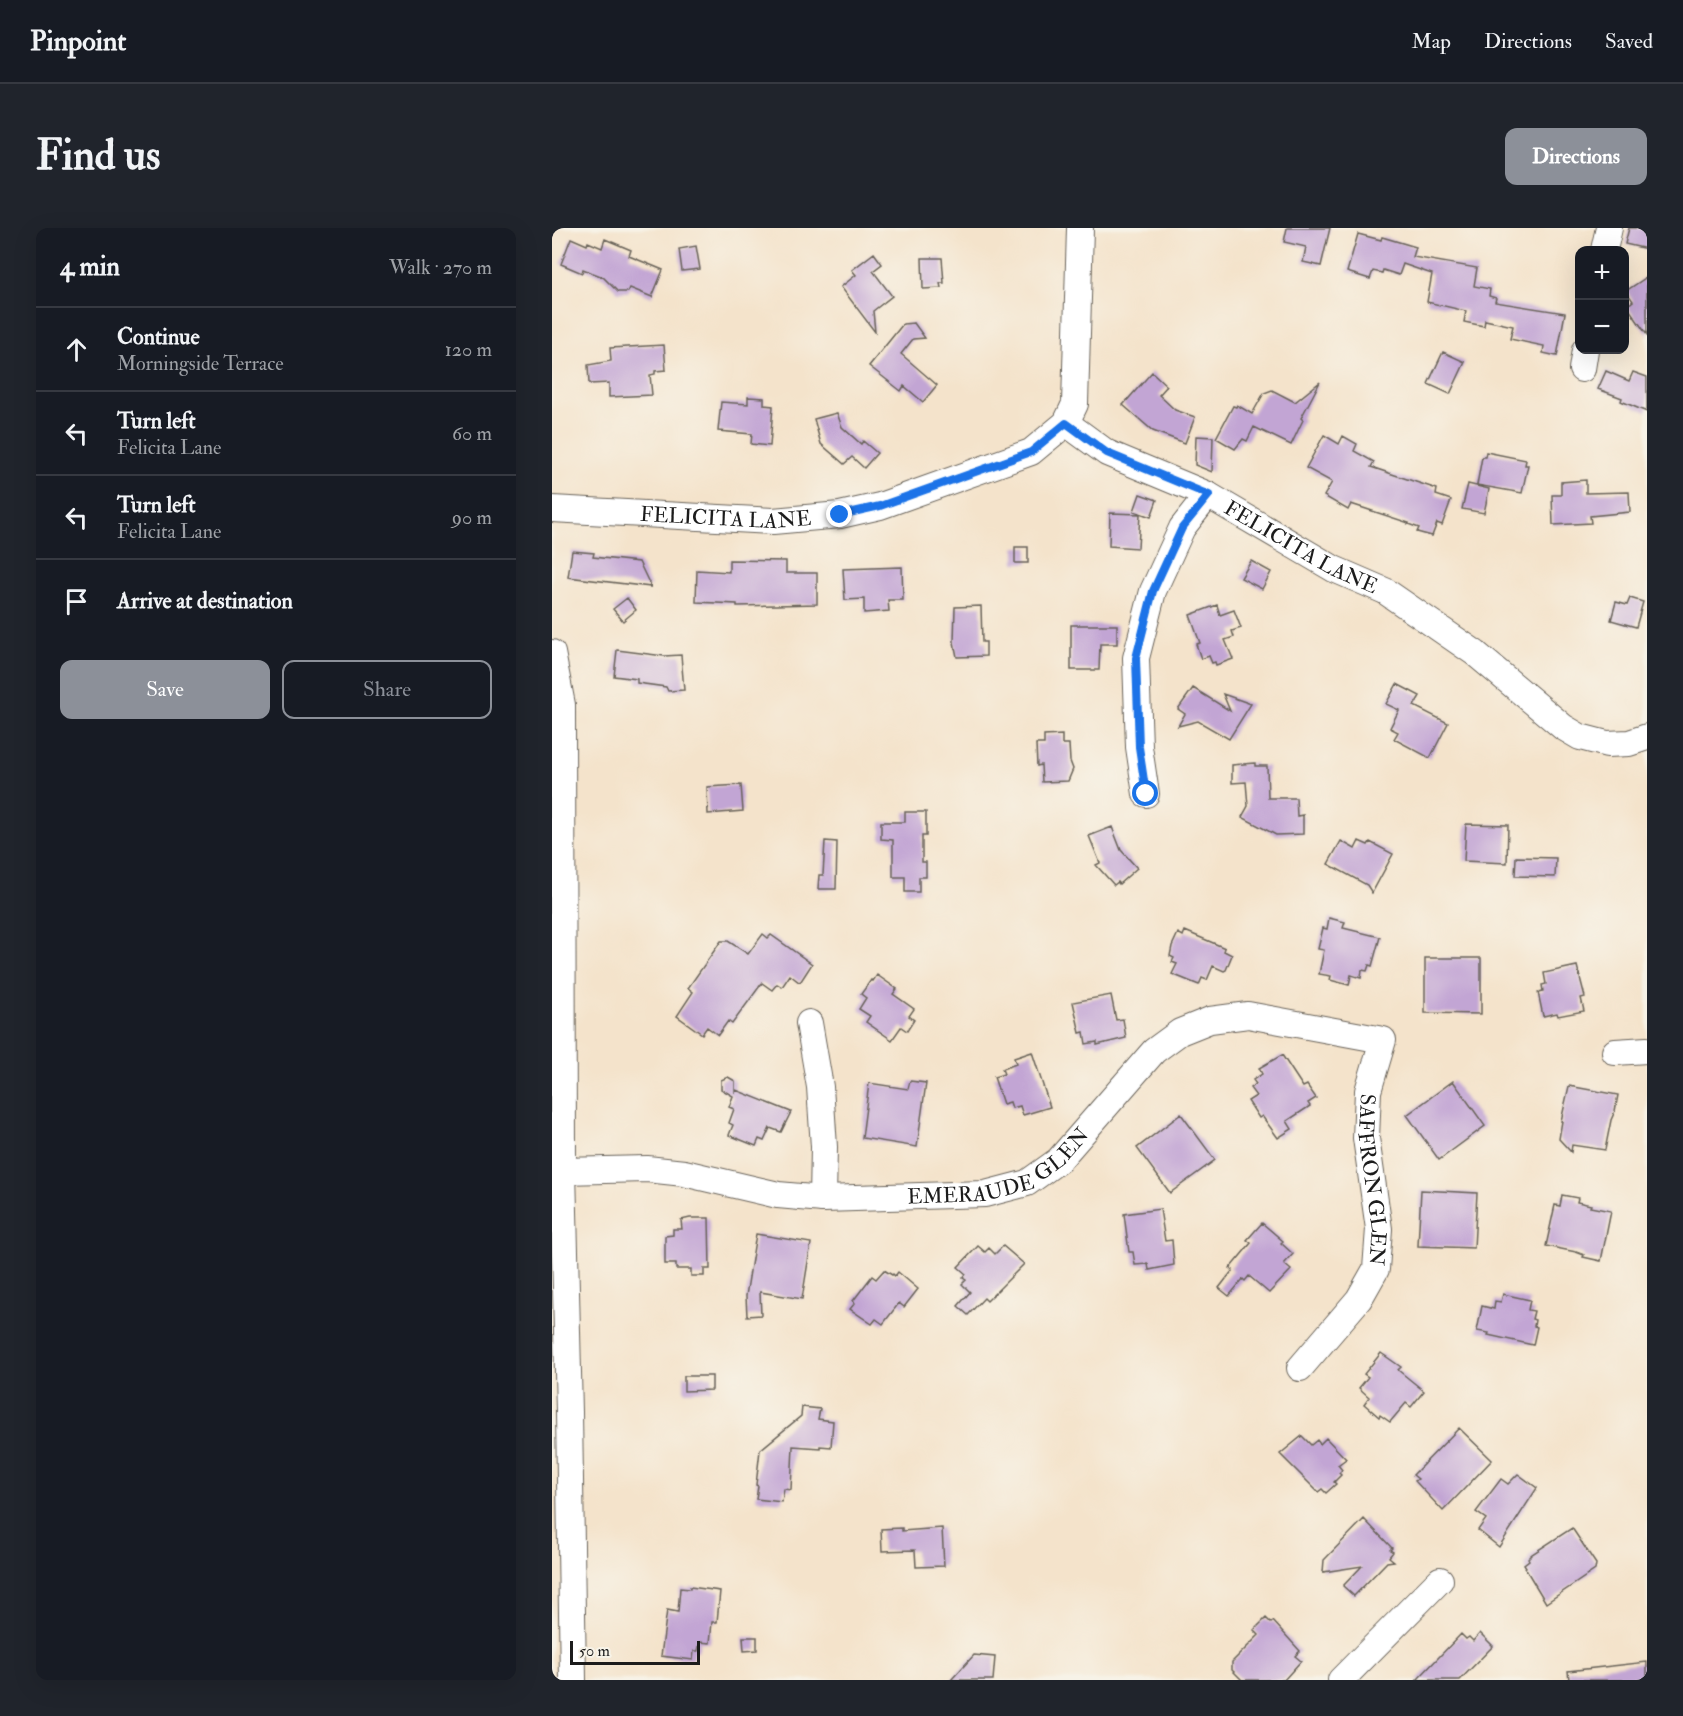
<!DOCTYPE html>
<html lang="en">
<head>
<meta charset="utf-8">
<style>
	body { margin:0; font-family:"IM FELL Double Pica",serif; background:#20242c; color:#f1f3f6 }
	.controls { position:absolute; right:18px; top:18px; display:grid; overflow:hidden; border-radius:12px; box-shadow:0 6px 24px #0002 }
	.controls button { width:54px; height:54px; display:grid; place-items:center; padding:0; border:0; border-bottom:2px solid #363941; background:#171b24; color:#f1f3f6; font:30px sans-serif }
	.scale { position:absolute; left:18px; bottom:15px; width:130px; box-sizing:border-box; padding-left:6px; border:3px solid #1c1c1c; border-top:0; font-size:16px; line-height:21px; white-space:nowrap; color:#1c1c1c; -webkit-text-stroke:4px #f7f3e8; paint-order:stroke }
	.stop { position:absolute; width:18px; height:18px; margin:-14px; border:4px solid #1a73e8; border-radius:50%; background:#fff }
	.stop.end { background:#1a73e8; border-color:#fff; box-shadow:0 2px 6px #0008 }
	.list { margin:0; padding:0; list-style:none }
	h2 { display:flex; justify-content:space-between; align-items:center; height:78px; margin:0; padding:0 24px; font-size:26px }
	h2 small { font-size:20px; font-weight:400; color:#9ea1a6 }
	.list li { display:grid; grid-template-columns:39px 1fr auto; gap:18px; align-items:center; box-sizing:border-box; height:84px; padding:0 24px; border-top:2px solid #363941 }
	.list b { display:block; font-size:22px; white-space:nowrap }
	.list p { margin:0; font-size:20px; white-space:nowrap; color:#9ea1a6 }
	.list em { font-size:20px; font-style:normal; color:#9ea1a6 }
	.actions { display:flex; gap:12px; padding:18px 24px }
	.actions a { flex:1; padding:14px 0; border:2px solid #8c9099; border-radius:12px; text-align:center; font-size:21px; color:#8c9099 }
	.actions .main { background:#8c9099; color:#fff }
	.icon { flex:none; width:33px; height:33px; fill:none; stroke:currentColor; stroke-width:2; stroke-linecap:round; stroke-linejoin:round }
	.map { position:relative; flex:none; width:1095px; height:1452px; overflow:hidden; border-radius:12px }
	header { display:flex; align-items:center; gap:36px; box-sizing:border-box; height:84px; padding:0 30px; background:#171b24; border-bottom:2px solid #363941 }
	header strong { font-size:28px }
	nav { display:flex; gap:33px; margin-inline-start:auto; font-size:21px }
	.intro { display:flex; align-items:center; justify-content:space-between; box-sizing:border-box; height:144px; padding:0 36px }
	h1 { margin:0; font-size:42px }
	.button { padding:15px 27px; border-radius:12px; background:#8c9099; color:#fff; font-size:21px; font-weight:700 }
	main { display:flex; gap:36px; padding:0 36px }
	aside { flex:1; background:#171b24; border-radius:12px; box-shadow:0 6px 24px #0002 }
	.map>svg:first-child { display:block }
	.building { fill:#c2a5d4 }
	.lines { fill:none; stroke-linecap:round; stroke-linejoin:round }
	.minor-casing { stroke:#686259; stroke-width:28 }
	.minor { stroke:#fff; stroke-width:26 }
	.route { stroke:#1a73e8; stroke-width:8 }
	.labels { text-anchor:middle; stroke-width:4.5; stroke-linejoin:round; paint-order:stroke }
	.street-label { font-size:21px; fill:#1c1c1c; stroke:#f7f3e8 }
</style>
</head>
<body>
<header>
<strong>Pinpoint</strong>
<nav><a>Map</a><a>Directions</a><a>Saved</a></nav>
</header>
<div class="intro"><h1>Find us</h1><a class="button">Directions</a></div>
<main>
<aside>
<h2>4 min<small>Walk · 270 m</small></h2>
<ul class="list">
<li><svg class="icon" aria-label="ahead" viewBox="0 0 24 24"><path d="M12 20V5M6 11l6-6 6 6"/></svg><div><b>Continue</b><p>Morningside Terrace</p></div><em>120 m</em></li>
<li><svg class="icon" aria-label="left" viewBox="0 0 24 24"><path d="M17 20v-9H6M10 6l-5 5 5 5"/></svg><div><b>Turn left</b><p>Felicita Lane</p></div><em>60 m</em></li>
<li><svg class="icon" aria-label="left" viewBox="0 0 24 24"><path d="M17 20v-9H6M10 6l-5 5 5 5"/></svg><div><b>Turn left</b><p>Felicita Lane</p></div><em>90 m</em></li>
<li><svg class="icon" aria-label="arrive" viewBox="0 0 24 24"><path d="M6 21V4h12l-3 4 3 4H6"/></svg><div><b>Arrive at destination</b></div></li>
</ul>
<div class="actions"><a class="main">Save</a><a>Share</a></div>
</aside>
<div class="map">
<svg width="1095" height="1452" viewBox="0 0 1095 1452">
	<rect width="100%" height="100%" fill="#f7f3e8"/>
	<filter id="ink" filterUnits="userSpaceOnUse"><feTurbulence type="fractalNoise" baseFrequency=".0167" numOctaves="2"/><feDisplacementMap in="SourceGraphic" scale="12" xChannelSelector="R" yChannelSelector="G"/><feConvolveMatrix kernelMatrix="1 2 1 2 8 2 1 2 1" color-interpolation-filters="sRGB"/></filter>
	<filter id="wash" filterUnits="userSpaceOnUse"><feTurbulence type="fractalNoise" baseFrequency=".008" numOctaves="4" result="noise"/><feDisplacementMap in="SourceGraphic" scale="24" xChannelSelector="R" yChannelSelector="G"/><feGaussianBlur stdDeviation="1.35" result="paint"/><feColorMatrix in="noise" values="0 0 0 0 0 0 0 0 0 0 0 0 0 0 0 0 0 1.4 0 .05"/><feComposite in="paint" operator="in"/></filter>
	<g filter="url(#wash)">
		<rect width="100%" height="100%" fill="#f4e3cb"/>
		<g id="blocks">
			<path class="building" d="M 735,0 L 778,0 L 769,38 L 751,34 L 754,19 L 732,14 Z
				M 1077,0 L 1095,0 L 1095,21 L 1073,16 Z
				M 806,6 L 829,12 L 830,9 L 864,19 L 861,29 L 925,40 L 922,58 L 938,61 L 937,68 L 944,70 L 943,74 L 1013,85 L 1005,128 L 991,125 L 992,118 L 958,111 L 961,98 L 933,92 L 932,98 L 912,94 L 914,83 L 875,74 L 880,46 L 851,36 L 847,47 L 831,42 L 830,45 L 821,43 L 818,51 L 795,44 Z
				M 19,10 L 35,17 L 36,14 L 50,20 L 53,11 L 79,22 L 77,28 L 111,42 L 100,69 L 78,60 L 76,64 L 66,64 L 51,49 L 31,41 L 30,45 L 9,36 Z
				M 144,18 L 148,41 L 130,43 L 127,21 Z
				M 322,25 L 330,36 L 321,43 L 340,68 L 321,83 L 323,104 L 289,59 L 304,47 L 300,42 Z
				M 370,30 L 390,30 L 392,55 L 388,55 L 389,60 L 371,61 Z
				M 1095,49 L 1095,107 L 1075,78 L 1081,73 L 1074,63 Z
				M 362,95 L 373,110 L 361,111 L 349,126 L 385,157 L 371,174 L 352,158 L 349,163 L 317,138 L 351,96 Z
				M 112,117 L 114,142 L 103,143 L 103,146 L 98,147 L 100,167 L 57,169 L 57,155 L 37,156 L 36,137 L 59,133 L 58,120 Z
				M 891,124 L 913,134 L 898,166 L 876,156 Z
				M 1054,143 L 1077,153 L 1081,144 L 1095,149 L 1095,184 L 1069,173 L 1070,170 L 1046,161 Z
				M 600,144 L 615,158 L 607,167 L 623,182 L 643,189 L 633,215 L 601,203 L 571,177 Z
				M 768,154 L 749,190 L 751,192 L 739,217 L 702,199 L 695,213 L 691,211 L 683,221 L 664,210 L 681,178 L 684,179 L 685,177 L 700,186 L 712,165 L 720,162 L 743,174 Z
				M 196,169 L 212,170 L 212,177 L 221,178 L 218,218 L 199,216 L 200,206 L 166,203 L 169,174 L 196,176 Z
				M 285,185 L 290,199 L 309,216 L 311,213 L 325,225 L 312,240 L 300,229 L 292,236 L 269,216 L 262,191 Z
				M 772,207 L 787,216 L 791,208 L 805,216 L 802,223 L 822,234 L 819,239 L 885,261 L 884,267 L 899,272 L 890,297 L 885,295 L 880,308 L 865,304 L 867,300 L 856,296 L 857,295 L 799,276 L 796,282 L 772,268 L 780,254 L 754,240 Z
				M 644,208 L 661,209 L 660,244 L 643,237 Z
				M 934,224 L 974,232 L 973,237 L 976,237 L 970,265 L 925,257 L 930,229 L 933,229 Z
				M 1034,252 L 1034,265 L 1077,264 L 1078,284 L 1038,288 L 1039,295 L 1001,297 L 1000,267 L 1009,267 L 1009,254 Z
				M 916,256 L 937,261 L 932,285 L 910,281 Z
				M 588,266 L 605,272 L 599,289 L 582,283 Z
				M 558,285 L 588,286 L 586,320 L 557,318 Z
				M 463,319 L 476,319 L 476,335 L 463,335 Z
				M 20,323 L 42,325 L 41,329 L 87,334 L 99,359 L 16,349 Z
				M 177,332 L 234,333 L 234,345 L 265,345 L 265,376 L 185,378 L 185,376 L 144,374 L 145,342 L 177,344 Z
				M 699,333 L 719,344 L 710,361 L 689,350 Z
				M 350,339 L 351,372 L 336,372 L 337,383 L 312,385 L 312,371 L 293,372 L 291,341 Z
				M 75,370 L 84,382 L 71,393 L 61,381 Z
				M 1078,370 L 1091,374 L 1084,399 L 1059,392 L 1064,374 L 1075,377 Z
				M 665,377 L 668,387 L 682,382 L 689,400 L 680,403 L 682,409 L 673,412 L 681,431 L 664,437 L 663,434 L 660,435 L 657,428 L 649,431 L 644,416 L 648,415 L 638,387 Z
				M 429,378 L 430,414 L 434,414 L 434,428 L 405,429 L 402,414 L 403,379 Z
				M 519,397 L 565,397 L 565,416 L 548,416 L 547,442 L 519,442 Z
				M 65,422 L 112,428 L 129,427 L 132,462 L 116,463 L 114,459 L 85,455 L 85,451 L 62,448 Z
				M 845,456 L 868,468 L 862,478 L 896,495 L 878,530 L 842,511 L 846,504 L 838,500 L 847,482 L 834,476 Z
				M 641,460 L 678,483 L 671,466 L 699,476 L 677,511 L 646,493 L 626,498 L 633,486 L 626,481 Z
				M 510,507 L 510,516 L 517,516 L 518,533 L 521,541 L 516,553 L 490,554 L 489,537 L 485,538 L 484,516 L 492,516 L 492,508 Z
				M 703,535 L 703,538 L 715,538 L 716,570 L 744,570 L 745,588 L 751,587 L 751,606 L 724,607 L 690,589 L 696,578 L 694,554 L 680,555 L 680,537 Z
				M 189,557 L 191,583 L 156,586 L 155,559 Z
				M 353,584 L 374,584 L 374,608 L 370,608 L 370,634 L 374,634 L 374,649 L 367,649 L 367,664 L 353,664 L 353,649 L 341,649 L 341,612 L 329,611 L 329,594 L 353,594 Z
				M 914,596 L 956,597 L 955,635 L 912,633 Z
				M 560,599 L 569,622 L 585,640 L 567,656 L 566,654 L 562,657 L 544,637 L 548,635 L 537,608 Z
				M 273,613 L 285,614 L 284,661 L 266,661 L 267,647 L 271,647 Z
				M 789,613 L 803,621 L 807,613 L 816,617 L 818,614 L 841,626 L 820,665 L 815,657 L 776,636 Z
				M 964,629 L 1004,630 L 1003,649 L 963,648 Z
				M 777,690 L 793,694 L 791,700 L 828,709 L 820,738 L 817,737 L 815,743 L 810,742 L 809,750 L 799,747 L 797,757 L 778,752 L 779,748 L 767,746 L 772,722 L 766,721 L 771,700 L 775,701 Z
				M 633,703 L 673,720 L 672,723 L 680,727 L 674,742 L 672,743 L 661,738 L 655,752 L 650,750 L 647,757 L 620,746 L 625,736 L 620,734 L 622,730 L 618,728 L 620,718 L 626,705 L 631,708 Z
				M 211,706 L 216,710 L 219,707 L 260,736 L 249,753 L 247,754 L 238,747 L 230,759 L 225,756 L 220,762 L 210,755 L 180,796 L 176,793 L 166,807 L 155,799 L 150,806 L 125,788 L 141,764 L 136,760 L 169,713 L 176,713 L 196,726 Z
				M 873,730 L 929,730 L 929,786 L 873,785 Z
				M 1025,738 L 1033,769 L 1029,770 L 1032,783 L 1006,788 L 1005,785 L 991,788 L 986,764 L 991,763 L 990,757 L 994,756 L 992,745 Z
				M 325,747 L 345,761 L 341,766 L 362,781 L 357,788 L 362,792 L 355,803 L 349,799 L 340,812 L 314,794 L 318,788 L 307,781 L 314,770 L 309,766 L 319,752 L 321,753 Z
				M 559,767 L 564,792 L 571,791 L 574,810 L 545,817 L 545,814 L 534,816 L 532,804 L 528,805 L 521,774 Z
				M 480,824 L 498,879 L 471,887 L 468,878 L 460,880 L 458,874 L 451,876 L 442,849 L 452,846 L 450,841 L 464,836 L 462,830 Z
				M 730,827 L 751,859 L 755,857 L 764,870 L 756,875 L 758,878 L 735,893 L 740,901 L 726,910 L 710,888 L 707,890 L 696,873 L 704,868 L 698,860 L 704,856 L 701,852 L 710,846 L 707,840 Z
				M 176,849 L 183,853 L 183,865 L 184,862 L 239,884 L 229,904 L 218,900 L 212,913 L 207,911 L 204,918 L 177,907 L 181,897 L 177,895 L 182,881 L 177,879 L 181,868 L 169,861 L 169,852 Z
				M 358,853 L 374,855 L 365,919 L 310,910 L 317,855 L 356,861 Z
				M 901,853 L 933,898 L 887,932 L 855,887 Z
				M 1017,858 L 1066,867 L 1063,883 L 1059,892 L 1053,922 L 1020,917 L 1019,924 L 1007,911 L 1010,893 L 1009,893 Z
				M 629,886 L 663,932 L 618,965 L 585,920 Z
				M 869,962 L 925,965 L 922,1020 L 866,1018 Z
				M 1010,967 L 1026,970 L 1025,974 L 1039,977 L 1038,979 L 1059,983 L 1049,1033 L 1031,1029 L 1032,1027 L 1024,1024 L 994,1018 L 1003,977 L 1008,978 Z
				M 608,981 L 613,1013 L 620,1012 L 622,1037 L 597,1042 L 596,1036 L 583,1037 L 581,1024 L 577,1024 L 572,986 Z
				M 138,990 L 157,990 L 158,1041 L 152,1041 L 152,1048 L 139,1048 L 139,1041 L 124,1041 L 124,1036 L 113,1036 L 113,1008 L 121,1007 L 121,1001 L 130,1001 L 129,992 Z
				M 710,995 L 731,1013 L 729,1015 L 741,1026 L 732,1036 L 739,1042 L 717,1065 L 697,1048 L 693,1053 L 691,1051 L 677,1068 L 667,1060 L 681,1042 L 678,1040 L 699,1015 L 695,1012 Z
				M 204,1006 L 259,1015 L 250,1071 L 208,1064 L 209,1087 L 195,1088 L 194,1068 Z
				M 426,1018 L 433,1024 L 437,1020 L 443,1026 L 451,1018 L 472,1036 L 435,1073 L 432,1070 L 416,1087 L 406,1078 L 418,1064 L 410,1056 L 414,1052 L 411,1050 L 414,1046 L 406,1039 Z
				M 332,1042 L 340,1047 L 341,1046 L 343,1048 L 346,1044 L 366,1061 L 352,1079 L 347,1075 L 331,1096 L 324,1091 L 320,1096 L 298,1081 L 303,1075 L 301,1073 L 320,1048 L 324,1051 Z
				M 951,1066 L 978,1072 L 976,1082 L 982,1083 L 980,1091 L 983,1092 L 982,1098 L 985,1099 L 981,1117 L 936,1107 L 937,1105 L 925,1103 L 930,1078 L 942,1081 L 943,1073 L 949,1074 Z
				M 829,1125 L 849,1139 L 846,1142 L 872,1163 L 859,1179 L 854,1175 L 838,1194 L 828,1187 L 827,1189 L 812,1176 L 817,1169 L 807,1160 L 816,1149 L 812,1146 Z
				M 132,1148 L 160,1148 L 160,1162 L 132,1163 Z
				M 250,1179 L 268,1181 L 266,1191 L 281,1193 L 279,1219 L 268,1218 L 268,1220 L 241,1218 L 239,1262 L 232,1261 L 230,1274 L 204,1271 L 206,1258 L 204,1257 L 208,1222 L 249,1188 Z
				M 907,1200 L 940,1232 L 891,1283 L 863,1253 L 866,1251 L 861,1247 Z
				M 750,1208 L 759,1217 L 765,1212 L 768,1216 L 774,1210 L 794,1231 L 786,1237 L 790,1242 L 787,1245 L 789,1247 L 782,1254 L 784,1256 L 774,1265 L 770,1261 L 766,1264 L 728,1226 Z
				M 966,1246 L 985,1260 L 947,1319 L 926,1302 L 934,1291 L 924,1284 L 949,1251 L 956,1256 Z
				M 812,1291 L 840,1320 L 838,1322 L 841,1324 L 837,1329 L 842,1333 L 835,1334 L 802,1368 L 791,1358 L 810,1338 L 771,1344 L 772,1332 Z
				M 350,1300 L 350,1303 L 390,1300 L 392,1338 L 364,1339 L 363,1322 L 330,1323 L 329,1301 Z
				M 1020,1300 L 1044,1336 L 1043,1342 L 994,1375 L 973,1340 L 974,1339 L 972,1336 L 977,1332 L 976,1330 L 980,1326 Z
				M 138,1359 L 168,1363 L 165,1394 L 160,1394 L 158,1415 L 148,1414 L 146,1423 L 142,1423 L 141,1432 L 109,1428 L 115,1382 L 126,1384 L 128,1360 L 138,1361 Z
				M 714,1390 L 719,1395 L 721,1393 L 748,1423 L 743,1428 L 749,1433 L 732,1452 L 690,1452 L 680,1442 L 680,1434 L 707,1407 L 702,1402 Z
				M 928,1405 L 941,1418 L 908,1452 L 865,1452 L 909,1406 L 914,1411 L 917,1409 L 921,1413 Z
				M 191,1409 L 205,1409 L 205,1422 L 192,1423 Z
				M 422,1427 L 443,1429 L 441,1452 L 399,1452 Z
				M 1095,1434 L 1095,1452 L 1017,1452 L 1016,1443 Z"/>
		</g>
	</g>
	<g filter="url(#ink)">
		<use href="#blocks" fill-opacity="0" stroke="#686259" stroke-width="1.5"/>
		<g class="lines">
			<g class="minor-casing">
				<g id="minor">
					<path d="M 1052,22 L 1057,0"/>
					<path d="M 1030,141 L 1033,122"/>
					<path id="s1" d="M 514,195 L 555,225 L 656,267 L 782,341 L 833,363 L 923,425 L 1011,499 L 1028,509 L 1055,516 L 1077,515 L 1095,509"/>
					<path id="s2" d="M 0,281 L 221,293 L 288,287 L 328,278 L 479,224 L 514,195 L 523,176 L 528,0"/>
					<path d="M 0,425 L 10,477 L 11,943 L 17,1184 L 21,1452"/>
					<path d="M 594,566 L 587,519 L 584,430 L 601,363 L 630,300 L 656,267"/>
					<path d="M 257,795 L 268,859 L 272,919 L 271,971"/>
					<path d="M 1063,824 L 1095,822"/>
					<path id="s3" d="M 11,943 L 95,941 L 132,945 L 226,967 L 271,971 L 433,966 L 475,955 L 507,932 L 602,823 L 628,804 L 658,792 L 696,787 L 831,812 L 816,863 L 814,910 L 827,1001 L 824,1041 L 807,1071 L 748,1140"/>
					<path d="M 789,1452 L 888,1352"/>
				</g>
			</g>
			<use href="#minor" class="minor"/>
		</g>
	</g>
	<g class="lines" filter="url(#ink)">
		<path class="route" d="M 288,287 L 328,278 L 479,224 L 514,195 L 555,225 L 657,267 L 630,300 L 601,363 L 584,430 L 587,519 L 594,566"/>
	</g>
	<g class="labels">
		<g class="street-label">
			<text dy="7" stroke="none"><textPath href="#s2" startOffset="174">FELICITA LANE</textPath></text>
			<text dy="7" stroke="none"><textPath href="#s1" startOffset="267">FELICITA LANE</textPath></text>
			<text dy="7" stroke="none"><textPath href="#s3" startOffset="447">EMERAUDE GLEN</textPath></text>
			<text dy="7" stroke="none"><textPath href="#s3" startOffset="1035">SAFFRON GLEN</textPath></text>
		</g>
	</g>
</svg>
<div class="controls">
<button>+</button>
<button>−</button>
</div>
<div class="scale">50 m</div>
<div class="stop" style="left:594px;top:566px"></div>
<div class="stop end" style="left:288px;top:287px"></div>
</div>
</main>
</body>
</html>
